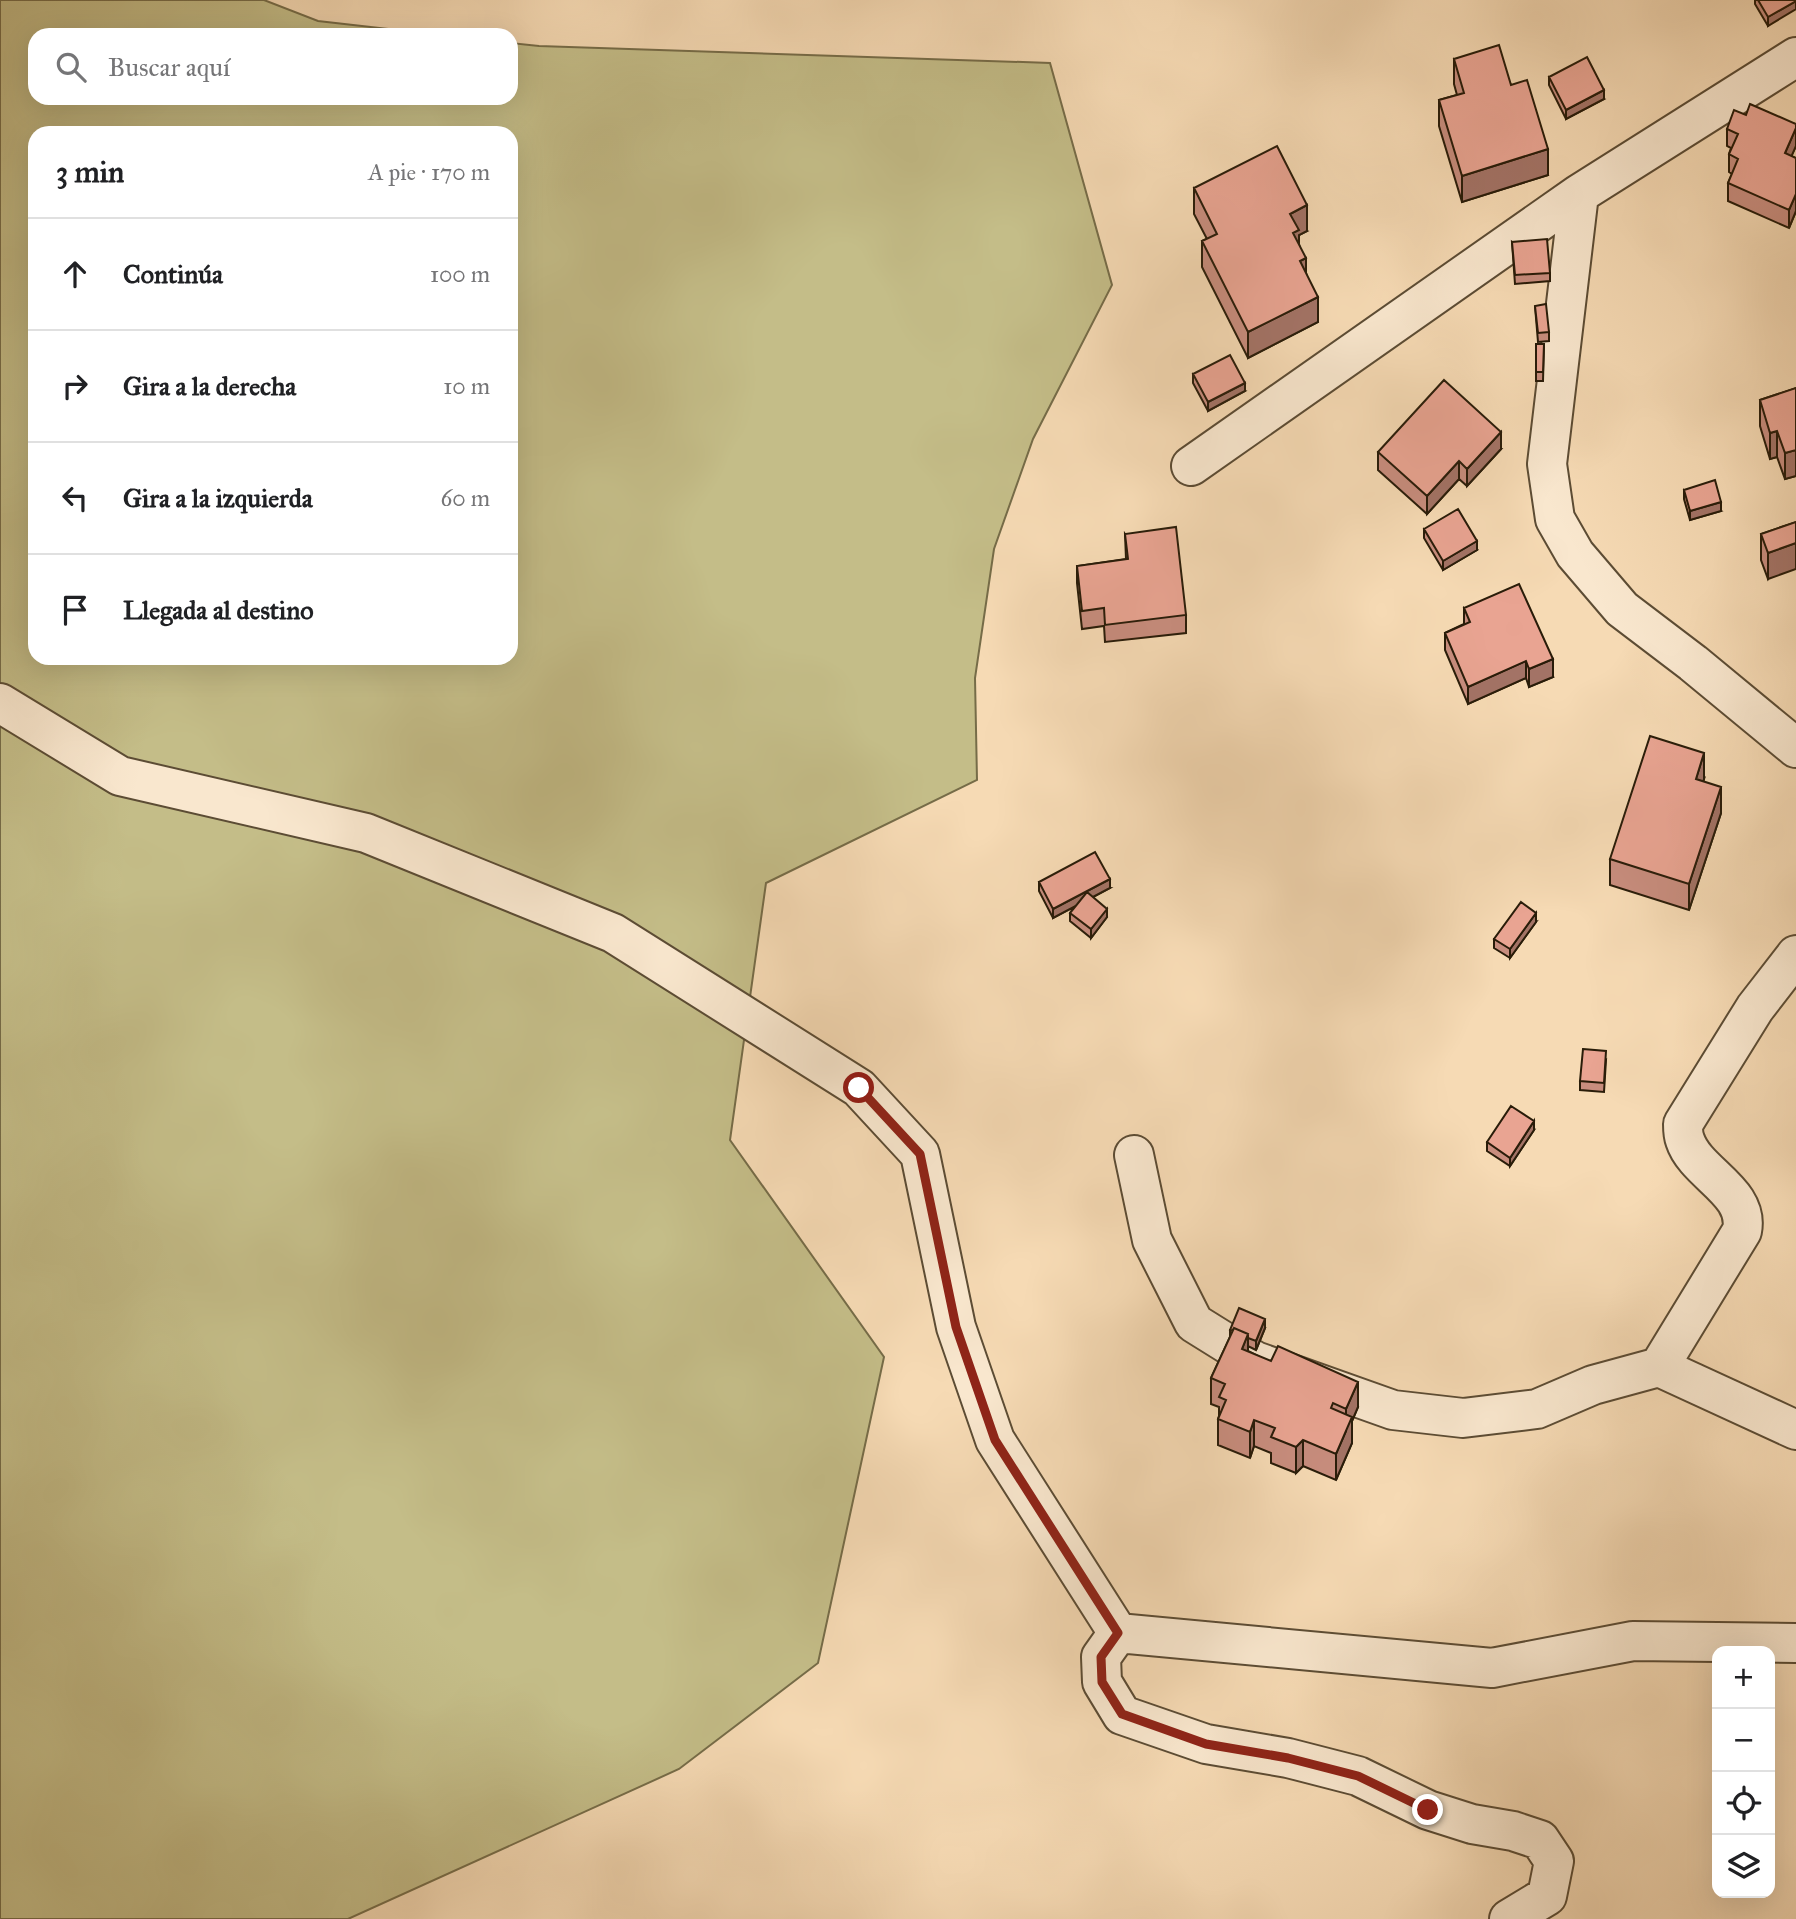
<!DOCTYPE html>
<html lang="es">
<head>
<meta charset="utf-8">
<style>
	body { margin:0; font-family:"IM FELL Great Primer",serif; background:#f6f6f6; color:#202124 }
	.controls { position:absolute; right:21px; bottom:21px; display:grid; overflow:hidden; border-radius:14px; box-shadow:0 7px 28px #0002 }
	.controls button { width:63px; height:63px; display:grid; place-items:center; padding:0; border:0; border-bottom:2px solid #e0e0e0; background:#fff; color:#202124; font:35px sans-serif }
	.stop { position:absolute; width:21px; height:21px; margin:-16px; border:5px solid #8f2418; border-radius:50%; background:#fff }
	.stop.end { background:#8f2418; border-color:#fff; box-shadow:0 2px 7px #0008 }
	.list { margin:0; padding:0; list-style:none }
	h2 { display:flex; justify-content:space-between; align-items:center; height:91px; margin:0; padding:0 28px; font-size:30px }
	h2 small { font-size:23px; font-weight:400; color:#757577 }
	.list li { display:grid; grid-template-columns:46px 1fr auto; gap:21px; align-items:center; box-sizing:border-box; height:112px; padding:0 28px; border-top:2px solid #e0e0e0 }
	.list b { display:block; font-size:26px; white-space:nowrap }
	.list em { font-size:23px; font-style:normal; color:#757577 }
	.icon { flex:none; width:38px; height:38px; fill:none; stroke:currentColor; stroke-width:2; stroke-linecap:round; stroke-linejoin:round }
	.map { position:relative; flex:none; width:1796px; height:1919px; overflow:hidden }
	.search { position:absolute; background:#fff; box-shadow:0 7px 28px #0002; left:28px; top:28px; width:490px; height:77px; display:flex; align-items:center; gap:18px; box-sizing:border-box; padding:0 24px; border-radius:21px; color:#757577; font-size:26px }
	.panel { position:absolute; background:#fff; box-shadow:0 7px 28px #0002; left:28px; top:126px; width:490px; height:539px; border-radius:21px }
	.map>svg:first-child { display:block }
	.green { fill:#c4bd88; stroke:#766c48; stroke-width:2; fill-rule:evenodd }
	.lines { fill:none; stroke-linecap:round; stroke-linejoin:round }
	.minor-casing { stroke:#5c4c34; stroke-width:42 }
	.minor { stroke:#f9e7ce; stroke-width:38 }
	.wall { fill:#c88d7e; stroke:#291c09; stroke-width:2 }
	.shaded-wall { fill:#a37366; stroke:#291c09; stroke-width:2 }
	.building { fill:#e9a492; stroke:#291c09; stroke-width:2 }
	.route { stroke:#8f2418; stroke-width:9 }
</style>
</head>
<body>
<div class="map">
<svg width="1796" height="1919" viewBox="0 0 1796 1919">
	<rect width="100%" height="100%" fill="#f6dab4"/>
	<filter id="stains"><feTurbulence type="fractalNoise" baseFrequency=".00286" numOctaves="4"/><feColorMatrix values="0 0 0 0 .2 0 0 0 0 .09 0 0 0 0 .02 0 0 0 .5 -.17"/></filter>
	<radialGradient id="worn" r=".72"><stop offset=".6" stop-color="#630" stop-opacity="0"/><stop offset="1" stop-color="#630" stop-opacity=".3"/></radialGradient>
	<path class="green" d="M 0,0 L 264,0 L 318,21 L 441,35 L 35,35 L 35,98 L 511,98 L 511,43 L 539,46 L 1050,63 L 1112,285 L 1033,439 L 994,549 L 975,678 L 977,780 L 766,883 L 730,1140 L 884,1357 L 818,1663 L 679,1769 L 348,1919 L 0,1919 ZM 35,133 L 511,133 L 511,658 L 35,658 Z"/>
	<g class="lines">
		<g class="minor-casing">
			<path id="minor" d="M 1796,57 L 1579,194 L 1547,464 L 1555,519 L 1575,554 L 1622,609 L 1693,663 L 1796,748
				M 1191,466 L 1579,194
				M 0,703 L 120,776 L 366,833 L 613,933 L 859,1088 L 920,1154 L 956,1327 L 995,1440 L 1118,1633 L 1492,1668 L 1633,1641 L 1796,1643
				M 1134,1155 L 1152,1240 L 1194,1323 L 1255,1361 L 1393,1410 L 1463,1418 L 1537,1409 L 1593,1385 L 1659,1367 L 1796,1430
				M 1659,1367 L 1742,1231 C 1750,1191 1696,1174 1685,1140 C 1683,1135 1683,1129 1683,1124 L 1755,1008 L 1796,955
				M 1118,1633 L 1101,1657 L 1102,1682 L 1122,1715 L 1206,1744 L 1288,1758 L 1358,1776 L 1428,1810 L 1472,1824 L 1513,1831 L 1540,1840 L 1554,1861 L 1547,1896 L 1509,1919"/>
		</g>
		<use href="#minor" class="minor"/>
	</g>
	<path class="wall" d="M 1755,0 L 1796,0 L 1768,26 L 1755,4 Z
		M 1454,59 L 1511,85 L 1548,175 L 1462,202 L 1439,126 L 1439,100 L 1457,95 L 1454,84 Z
		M 1549,77 L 1604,99 L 1566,119 L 1549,85 Z
		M 1746,115 L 1796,124 L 1796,146 L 1791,156 L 1796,158 L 1796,211 L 1789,228 L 1728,201 L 1728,183 L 1732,174 L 1729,172 L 1729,154 L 1731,148 L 1727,146 L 1727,129 Z
		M 1194,188 L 1307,231 L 1299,235 L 1299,244 L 1318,322 L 1248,358 L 1202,267 L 1202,241 L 1207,239 L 1194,214 Z
		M 1512,242 L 1550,273 L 1550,281 L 1515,284 Z
		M 1535,306 L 1549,332 L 1549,341 L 1538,342 Z
		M 1536,344 L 1544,344 L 1543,381 L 1536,381 Z
		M 1193,374 L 1245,391 L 1208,411 L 1193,383 Z
		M 1796,388 L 1796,477 L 1796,476 L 1785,479 L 1777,457 L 1770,459 L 1760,426 L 1760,400 Z
		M 1501,449 L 1467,486 L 1459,479 L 1427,514 L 1378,470 L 1378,452 Z
		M 1684,490 L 1721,511 L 1690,520 L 1684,499 Z
		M 1796,522 L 1768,579 L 1761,560 L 1761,534 Z
		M 1424,529 L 1477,550 L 1443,570 L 1424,538 Z
		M 1125,534 L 1186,615 L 1186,633 L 1105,642 L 1104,626 L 1082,629 L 1077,583 L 1077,566 L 1126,559 Z
		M 1464,608 L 1553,677 L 1529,687 L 1526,678 L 1468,704 L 1445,650 L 1445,633 L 1464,624 Z
		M 1704,779 L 1703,782 L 1721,813 L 1689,910 L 1610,885 L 1610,859 Z
		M 1039,882 L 1110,888 L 1093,897 L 1107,917 L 1091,938 L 1070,921 L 1070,913 L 1075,906 L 1053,918 L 1039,891 Z
		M 1536,922 L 1510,958 L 1494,948 L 1494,939 Z
		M 1606,1060 L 1604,1092 L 1580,1090 L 1580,1081 Z
		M 1534,1130 L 1510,1166 L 1487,1151 L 1487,1142 Z
		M 1265,1328 L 1256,1350 L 1248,1346 L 1248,1351 L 1358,1407 L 1352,1421 L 1352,1443 L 1336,1480 L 1303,1466 L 1296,1473 L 1271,1463 L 1271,1453 L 1254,1446 L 1250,1458 L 1218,1445 L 1218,1419 L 1219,1416 L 1219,1407 L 1211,1404 L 1211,1378 L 1230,1337 L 1230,1330 Z"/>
	<path class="shaded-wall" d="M 1796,1 L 1796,9 L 1768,26 L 1768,17 Z
		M 1604,90 L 1604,99 L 1566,119 L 1566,110 Z
		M 1796,128 L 1796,146 L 1785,171 L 1785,153 Z
		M 1548,149 L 1548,175 L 1462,202 L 1462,176 Z
		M 1796,194 L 1796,211 L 1789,228 L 1789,210 Z
		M 1307,205 L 1307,231 L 1299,235 L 1299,256 L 1293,258 L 1290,214 Z
		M 1306,258 L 1306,284 L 1300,261 Z
		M 1318,297 L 1318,322 L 1248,358 L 1248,332 Z
		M 1245,383 L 1245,391 L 1208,411 L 1208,402 Z
		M 1777,431 L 1777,457 L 1770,459 L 1770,433 Z
		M 1501,432 L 1501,449 L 1467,486 L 1467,469 Z
		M 1796,450 L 1796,476 L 1785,479 L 1785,453 Z
		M 1459,461 L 1459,479 L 1427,514 L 1427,496 Z
		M 1721,502 L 1721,511 L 1690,520 L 1690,511 Z
		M 1477,541 L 1477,550 L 1443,570 L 1443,561 Z
		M 1796,543 L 1796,569 L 1768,579 L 1768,553 Z
		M 1553,659 L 1553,677 L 1529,687 L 1529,669 Z
		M 1526,661 L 1526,678 L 1468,704 L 1468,687 Z
		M 1704,753 L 1704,779 L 1696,805 L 1696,779 Z
		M 1721,787 L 1721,813 L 1689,910 L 1689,884 Z
		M 1110,879 L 1110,888 L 1053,918 L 1053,909 Z
		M 1107,909 L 1107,917 L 1091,938 L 1091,929 Z
		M 1536,913 L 1536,922 L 1510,958 L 1510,949 Z
		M 1534,1121 L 1534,1130 L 1510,1166 L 1510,1158 Z
		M 1265,1319 L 1265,1328 L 1256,1350 L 1256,1341 Z
		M 1248,1334 L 1248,1360 L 1242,1349 Z
		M 1358,1382 L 1358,1407 L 1352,1421 L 1352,1443 L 1336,1480 L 1336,1454 L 1346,1431 L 1346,1409 Z
		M 1254,1420 L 1254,1446 L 1250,1458 L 1250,1432 Z
		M 1303,1440 L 1303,1466 L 1296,1473 L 1296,1447 Z"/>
	<path class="building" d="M 1758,0 L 1796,0 L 1796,1 L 1768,17 Z
		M 1499,45 L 1511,85 L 1527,80 L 1548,149 L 1462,176 L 1439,100 L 1464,93 L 1454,59 Z
		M 1587,57 L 1604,90 L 1566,110 L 1549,77 Z
		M 1750,104 L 1796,124 L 1796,128 L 1785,153 L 1796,158 L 1796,194 L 1789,210 L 1728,183 L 1738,159 L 1729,154 L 1738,134 L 1727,129 L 1734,110 L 1746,115 Z
		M 1277,146 L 1307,205 L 1290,214 L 1299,230 L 1293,233 L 1306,258 L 1300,261 L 1318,297 L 1248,332 L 1202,241 L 1217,234 L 1194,188 Z
		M 1547,239 L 1550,273 L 1515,275 L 1512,242 Z
		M 1546,304 L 1549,332 L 1538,333 L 1535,306 Z
		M 1536,344 L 1544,344 L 1543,372 L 1536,372 Z
		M 1230,355 L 1245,383 L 1208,402 L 1193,374 Z
		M 1444,380 L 1501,432 L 1467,469 L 1459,461 L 1427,496 L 1378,452 Z
		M 1796,388 L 1796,451 L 1796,450 L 1785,453 L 1777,431 L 1770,433 L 1760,400 Z
		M 1715,480 L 1721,502 L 1690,511 L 1684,490 Z
		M 1458,509 L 1477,541 L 1443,561 L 1424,529 Z
		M 1796,522 L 1796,543 L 1768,553 L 1761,534 Z
		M 1176,527 L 1186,615 L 1105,625 L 1104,608 L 1082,611 L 1077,566 L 1128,559 L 1125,534 Z
		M 1519,584 L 1553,659 L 1529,669 L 1526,661 L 1468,687 L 1445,633 L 1470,622 L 1464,608 Z
		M 1650,736 L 1704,753 L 1696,779 L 1721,787 L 1689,884 L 1610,859 Z
		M 1095,852 L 1110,879 L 1053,909 L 1039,882 Z
		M 1087,892 L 1107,909 L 1091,929 L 1070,913 Z
		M 1521,902 L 1536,913 L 1510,949 L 1494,939 Z
		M 1583,1049 L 1606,1051 L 1604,1083 L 1580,1081 Z
		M 1511,1106 L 1534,1121 L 1510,1158 L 1487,1142 Z
		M 1239,1308 L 1265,1319 L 1256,1341 L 1248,1338 L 1248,1334 L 1234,1328 L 1232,1331 L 1230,1330 Z
		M 1234,1328 L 1248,1334 L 1242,1349 L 1271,1361 L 1278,1346 L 1358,1382 L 1346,1409 L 1333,1403 L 1331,1408 L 1352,1417 L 1336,1454 L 1303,1440 L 1296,1447 L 1271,1437 L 1275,1428 L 1254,1420 L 1250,1432 L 1218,1419 L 1226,1400 L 1219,1397 L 1225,1384 L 1211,1378 Z"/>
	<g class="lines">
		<path class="route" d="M 859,1088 L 920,1154 L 956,1327 L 995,1440 L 1118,1633 L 1101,1657 L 1102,1682 L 1122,1714 L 1206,1744 L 1288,1758 L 1358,1776 L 1428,1810"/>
	</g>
	<rect width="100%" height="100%" filter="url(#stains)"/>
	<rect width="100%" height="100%" fill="url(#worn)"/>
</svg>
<div class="controls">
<button>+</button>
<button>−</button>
<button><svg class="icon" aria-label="locate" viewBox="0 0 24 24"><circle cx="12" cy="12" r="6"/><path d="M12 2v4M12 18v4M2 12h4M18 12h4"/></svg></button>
<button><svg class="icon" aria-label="layers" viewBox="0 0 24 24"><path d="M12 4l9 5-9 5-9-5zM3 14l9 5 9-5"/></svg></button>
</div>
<div class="stop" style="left:859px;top:1088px"></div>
<div class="stop end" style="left:1428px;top:1810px"></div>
<div class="search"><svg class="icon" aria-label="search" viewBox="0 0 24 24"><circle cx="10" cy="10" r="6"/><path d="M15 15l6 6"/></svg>Buscar aquí</div>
<section class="panel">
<h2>3 min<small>A pie · 170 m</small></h2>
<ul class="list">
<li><svg class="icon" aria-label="ahead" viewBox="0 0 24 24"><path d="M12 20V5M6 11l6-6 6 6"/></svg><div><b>Continúa</b></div><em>100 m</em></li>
<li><svg class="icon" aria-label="right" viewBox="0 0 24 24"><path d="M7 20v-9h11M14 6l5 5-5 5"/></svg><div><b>Gira a la derecha</b></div><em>10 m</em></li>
<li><svg class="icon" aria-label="left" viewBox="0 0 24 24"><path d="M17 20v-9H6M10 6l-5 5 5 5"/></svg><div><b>Gira a la izquierda</b></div><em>60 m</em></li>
<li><svg class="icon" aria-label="arrive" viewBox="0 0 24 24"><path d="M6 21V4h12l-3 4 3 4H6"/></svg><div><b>Llegada al destino</b></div></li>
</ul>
</section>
</div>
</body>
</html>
